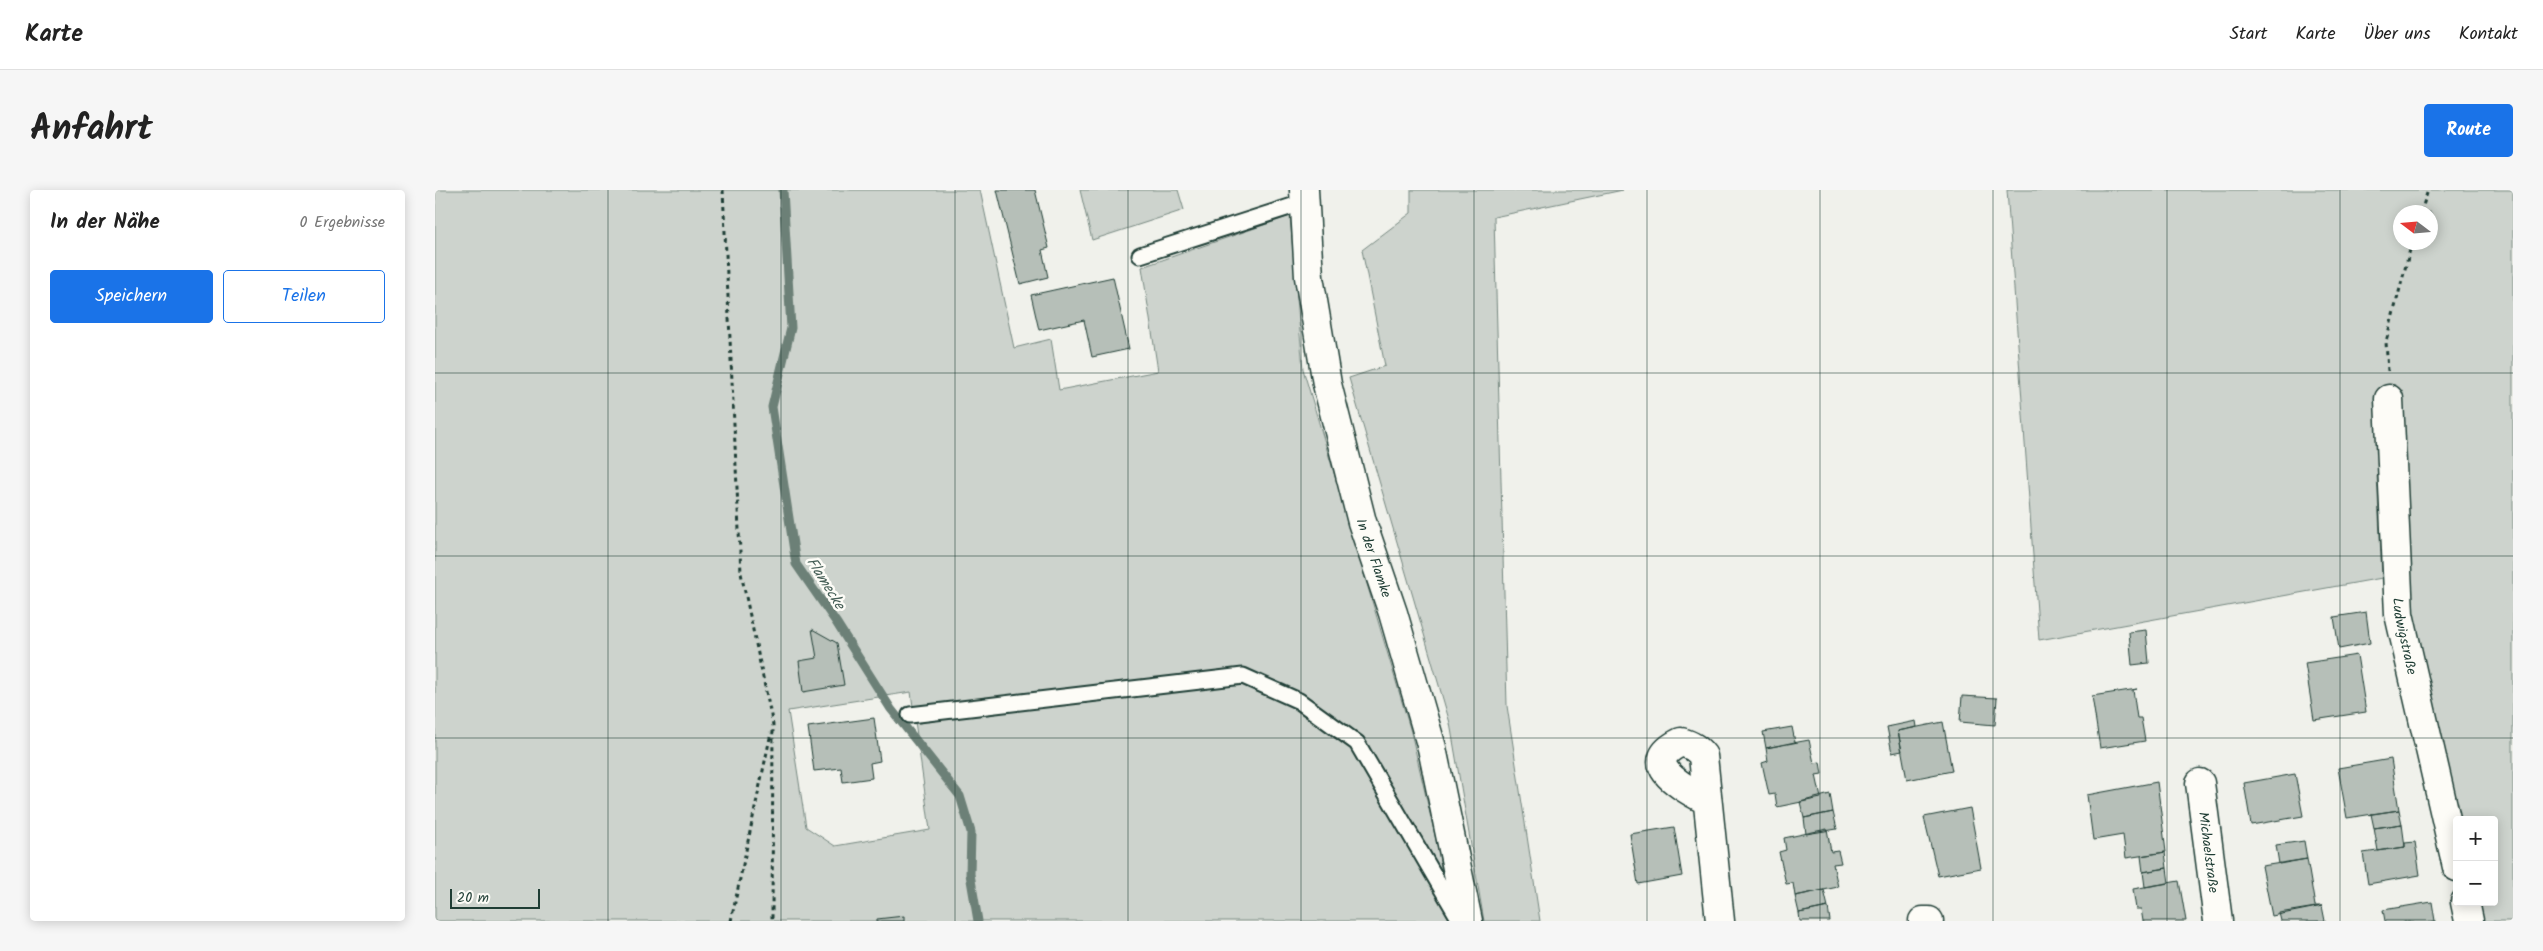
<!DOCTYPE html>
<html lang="de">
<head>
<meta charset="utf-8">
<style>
	body { margin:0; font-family:Kalam,sans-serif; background:#f6f6f6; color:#222 }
	.controls { position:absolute; right:15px; bottom:15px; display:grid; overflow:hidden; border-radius:5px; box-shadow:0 2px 12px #0003 }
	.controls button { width:45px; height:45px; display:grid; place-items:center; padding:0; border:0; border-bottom:1px solid #e0e0e0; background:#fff; color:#222; font:25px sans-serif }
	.compass { position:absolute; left:1958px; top:15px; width:45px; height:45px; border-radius:50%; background:#fff; box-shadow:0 2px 12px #0003; rotate:286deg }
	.scale { position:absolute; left:15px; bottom:12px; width:90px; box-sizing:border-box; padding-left:5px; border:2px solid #1f3d34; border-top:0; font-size:14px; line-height:18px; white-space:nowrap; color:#1f3d34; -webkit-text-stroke:4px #fdfcf7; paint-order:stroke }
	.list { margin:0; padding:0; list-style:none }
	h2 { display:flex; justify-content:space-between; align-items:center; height:65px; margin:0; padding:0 20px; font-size:21px }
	h2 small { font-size:16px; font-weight:400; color:#767676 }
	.actions { display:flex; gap:10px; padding:15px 20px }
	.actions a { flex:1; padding:11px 0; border:1px solid #1a73e8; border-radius:5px; text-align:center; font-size:18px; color:#1a73e8 }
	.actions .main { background:#1a73e8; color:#fff }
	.map { position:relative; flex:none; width:2078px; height:731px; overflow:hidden; border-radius:5px }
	header { display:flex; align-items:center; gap:30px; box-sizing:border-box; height:70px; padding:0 25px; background:#fff; border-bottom:1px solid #e0e0e0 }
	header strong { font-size:24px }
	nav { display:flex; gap:28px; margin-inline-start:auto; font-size:18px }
	.intro { display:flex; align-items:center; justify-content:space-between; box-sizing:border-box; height:120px; padding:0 30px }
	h1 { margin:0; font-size:35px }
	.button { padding:12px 22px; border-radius:5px; background:#1a73e8; color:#fff; font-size:18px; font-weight:700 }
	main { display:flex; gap:30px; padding:0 30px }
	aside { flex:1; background:#fff; border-radius:5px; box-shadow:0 2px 12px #0003 }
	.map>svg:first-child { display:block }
	.green { fill:#cdd3cd; stroke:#768880; fill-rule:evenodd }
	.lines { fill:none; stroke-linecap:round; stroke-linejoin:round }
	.stream { stroke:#6c8077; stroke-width:9 }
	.building { fill:#b6bfb8; stroke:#1f3d34 }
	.service-casing { stroke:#1f3d34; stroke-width:19 }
	.minor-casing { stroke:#1f3d34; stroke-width:31 }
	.secondary-casing { stroke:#1f3d34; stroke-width:31 }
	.path { stroke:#1f3d34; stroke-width:3; stroke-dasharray:4 4; stroke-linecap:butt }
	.service { stroke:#fdfcf7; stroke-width:15 }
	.minor { stroke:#fdfcf7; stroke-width:28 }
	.secondary { stroke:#fdfcf7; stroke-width:28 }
	.grid { fill:none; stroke:#1f3d34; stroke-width:1; stroke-opacity:0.55 }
	.labels { text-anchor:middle; stroke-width:5; stroke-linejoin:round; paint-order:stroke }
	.street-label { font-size:14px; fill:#1f3d34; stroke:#fdfcf7 }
	.water-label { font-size:15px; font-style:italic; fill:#455e56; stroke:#fdfcf7 }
</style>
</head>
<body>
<header>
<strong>Karte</strong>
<nav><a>Start</a><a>Karte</a><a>Über uns</a><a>Kontakt</a></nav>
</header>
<div class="intro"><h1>Anfahrt</h1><a class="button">Route</a></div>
<main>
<aside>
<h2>In der Nähe<small>0 Ergebnisse</small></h2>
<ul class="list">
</ul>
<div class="actions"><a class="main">Speichern</a><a>Teilen</a></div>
</aside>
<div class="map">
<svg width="2078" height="731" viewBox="0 0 2078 731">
	<rect width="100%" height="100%" fill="#f0f1eb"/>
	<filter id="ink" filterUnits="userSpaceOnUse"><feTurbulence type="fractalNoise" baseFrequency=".02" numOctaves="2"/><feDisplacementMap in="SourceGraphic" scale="10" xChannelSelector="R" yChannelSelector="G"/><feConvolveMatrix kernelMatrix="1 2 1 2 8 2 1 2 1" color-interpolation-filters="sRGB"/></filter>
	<g filter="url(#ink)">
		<path class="green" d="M 0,0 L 545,0 L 579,158 L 616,149 L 624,200 L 723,181 L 707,77 L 855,26 L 868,179 L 976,542 L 1002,654 L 1015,731 L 0,731 ZM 476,502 L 495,640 L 400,656 L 371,637 L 353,521 Z
			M 645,0 L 743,0 L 749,20 L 657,50 Z
			M 976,0 L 1188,0 L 1059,27 L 1072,516 L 1105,731 L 1049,731 L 1015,533 L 914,188 L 950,176 L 927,60 L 976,23 Z
			M 1572,0 L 2078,0 L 2078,731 L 2047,731 L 2043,712 L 2059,712 L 2059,630 L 2023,630 L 1975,427 L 1965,286 L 1942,286 L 1947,388 L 1604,450 ZM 1966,22 L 1996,22 L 1996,52 L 1966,52 Z"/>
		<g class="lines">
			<path class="stream" d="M 348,0 L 356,138 L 337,217 L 361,374 L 401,432 L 456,519 L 525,606 L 536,642 L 535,684 L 543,731"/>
		</g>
		<path class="building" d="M 562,0 L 600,0 L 614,58 L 607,60 L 613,87 L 585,94 Z
			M 678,87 L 694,159 L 657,167 L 649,130 L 604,140 L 596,105 Z
			M 1931,422 L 1935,453 L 1904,459 L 1899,427 Z
			M 377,439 L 402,453 L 409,495 L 368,502 L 364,471 L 382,468 Z
			M 1711,440 L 1714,473 L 1697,475 L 1694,442 Z
			M 1922,465 L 1931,522 L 1879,530 L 1870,473 Z
			M 1702,499 L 1698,500 L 1702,528 L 1706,528 L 1710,551 L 1665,558 L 1657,506 Z
			M 1527,506 L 1562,508 L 1560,535 L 1525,532 Z
			M 439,528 L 445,571 L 435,573 L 437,588 L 408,592 L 406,578 L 379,581 L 373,537 Z
			M 1481,531 L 1482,537 L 1463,541 L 1467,561 L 1457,563 L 1452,537 Z
			M 1508,532 L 1517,581 L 1472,590 L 1463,541 Z
			M 1357,537 L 1360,552 L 1331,558 L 1328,542 Z
			M 1374,550 L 1379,573 L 1385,572 L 1387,584 L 1381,585 L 1386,608 L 1342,617 L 1340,604 L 1334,605 L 1327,573 L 1333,571 L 1331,558 Z
			M 1956,569 L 1964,620 L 1912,628 L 1903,578 Z
			M 1860,584 L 1868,626 L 1816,635 L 1809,593 Z
			M 1722,592 L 1731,662 L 1691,668 L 1688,645 L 1658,650 L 1652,605 Z
			M 1395,604 L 1398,622 L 1369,628 L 1365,612 Z
			M 1535,618 L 1546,678 L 1503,686 L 1489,627 Z
			M 1964,620 L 1967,634 L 1939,638 L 1936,624 Z
			M 1398,622 L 1402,639 L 1371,644 L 1369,628 Z
			M 1967,634 L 1970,657 L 1943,661 L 1939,638 Z
			M 1239,637 L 1247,686 L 1203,694 L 1195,644 Z
			M 1392,639 L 1396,662 L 1403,661 L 1406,673 L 1398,674 L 1403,697 L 1360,706 L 1358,693 L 1351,694 L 1344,662 L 1351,660 L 1349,648 Z
			M 1869,651 L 1872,669 L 1844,674 L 1841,655 Z
			M 1980,652 L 1985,685 L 1933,694 L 1928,663 L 1970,657 L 1970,653 Z
			M 1730,662 L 1732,678 L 1708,682 L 1706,666 Z
			M 1872,669 L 1880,716 L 1887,716 L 1837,726 L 1827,676 Z
			M 1732,678 L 1734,693 L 1710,697 L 1708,682 Z
			M 1744,691 L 1751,731 L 1708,731 L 1706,719 L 1701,719 L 1698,699 Z
			M 1389,700 L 1393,717 L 1364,723 L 1360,706 Z
			M 1997,712 L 2000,731 L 1950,731 L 1948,720 Z
			M 1887,716 L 1890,731 L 1846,731 L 1844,723 Z
			M 1393,717 L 1395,731 L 1365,731 L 1364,723 Z
			M 469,726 L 469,731 L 442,731 L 442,729 Z"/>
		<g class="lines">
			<g class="service-casing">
				<path id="service" d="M 705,65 L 870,12
					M 475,525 L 808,486 L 864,511 L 922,553 L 1025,730"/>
			</g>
			<g class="minor-casing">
				<g id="minor">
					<path id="s1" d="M 1954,209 L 1964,424 L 2022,677"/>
					<path id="s2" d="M 1765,593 L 1783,731"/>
					<path d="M 1272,611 C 1250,598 1200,574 1246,552 C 1256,555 1262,558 1268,566 L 1285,731"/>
					<path d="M 2030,712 L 2034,731"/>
					<path d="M 1488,731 L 1494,731"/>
				</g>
			</g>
			<g class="secondary-casing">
				<g id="secondary">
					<path id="s3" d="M 869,0 L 874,87 L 892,194 L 927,332 L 958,423 L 997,558 L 1033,731"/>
				</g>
			</g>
			<path class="path" d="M 288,0 L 306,383 L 338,535 L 337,731
				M 1986,22 L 1993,0
				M 1953,181 L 1951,152 L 1977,52
				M 296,731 L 336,543"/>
			<use href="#service" class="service"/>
			<use href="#minor" class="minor"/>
			<use href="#secondary" class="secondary"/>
		</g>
	</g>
	<path class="grid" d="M 173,0 L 173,731M 346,0 L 346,731M 520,0 L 520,731M 693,0 L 693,731M 866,0 L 866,731M 1039,0 L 1039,731M 1212,0 L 1212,731M 1385,0 L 1385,731M 1558,0 L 1558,731M 1732,0 L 1732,731M 1905,0 L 1905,731M 0,183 L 2078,183M 0,366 L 2078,366M 0,548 L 2078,548"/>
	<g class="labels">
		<g class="street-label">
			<text dy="5" stroke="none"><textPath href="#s3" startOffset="376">In der Flamke</textPath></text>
			<text dy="5" stroke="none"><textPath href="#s1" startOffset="238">Ludwigstraße</textPath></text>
			<text dy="5" stroke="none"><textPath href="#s2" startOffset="70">Michaelstraße</textPath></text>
		</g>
		<g class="water-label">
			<text transform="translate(391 393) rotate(58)" y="5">Flamecke</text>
		</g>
	</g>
</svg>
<div class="controls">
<button>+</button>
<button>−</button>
</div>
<svg class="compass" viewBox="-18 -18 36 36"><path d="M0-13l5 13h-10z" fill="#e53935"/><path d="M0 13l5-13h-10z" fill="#767676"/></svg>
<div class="scale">20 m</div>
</div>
</main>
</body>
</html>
